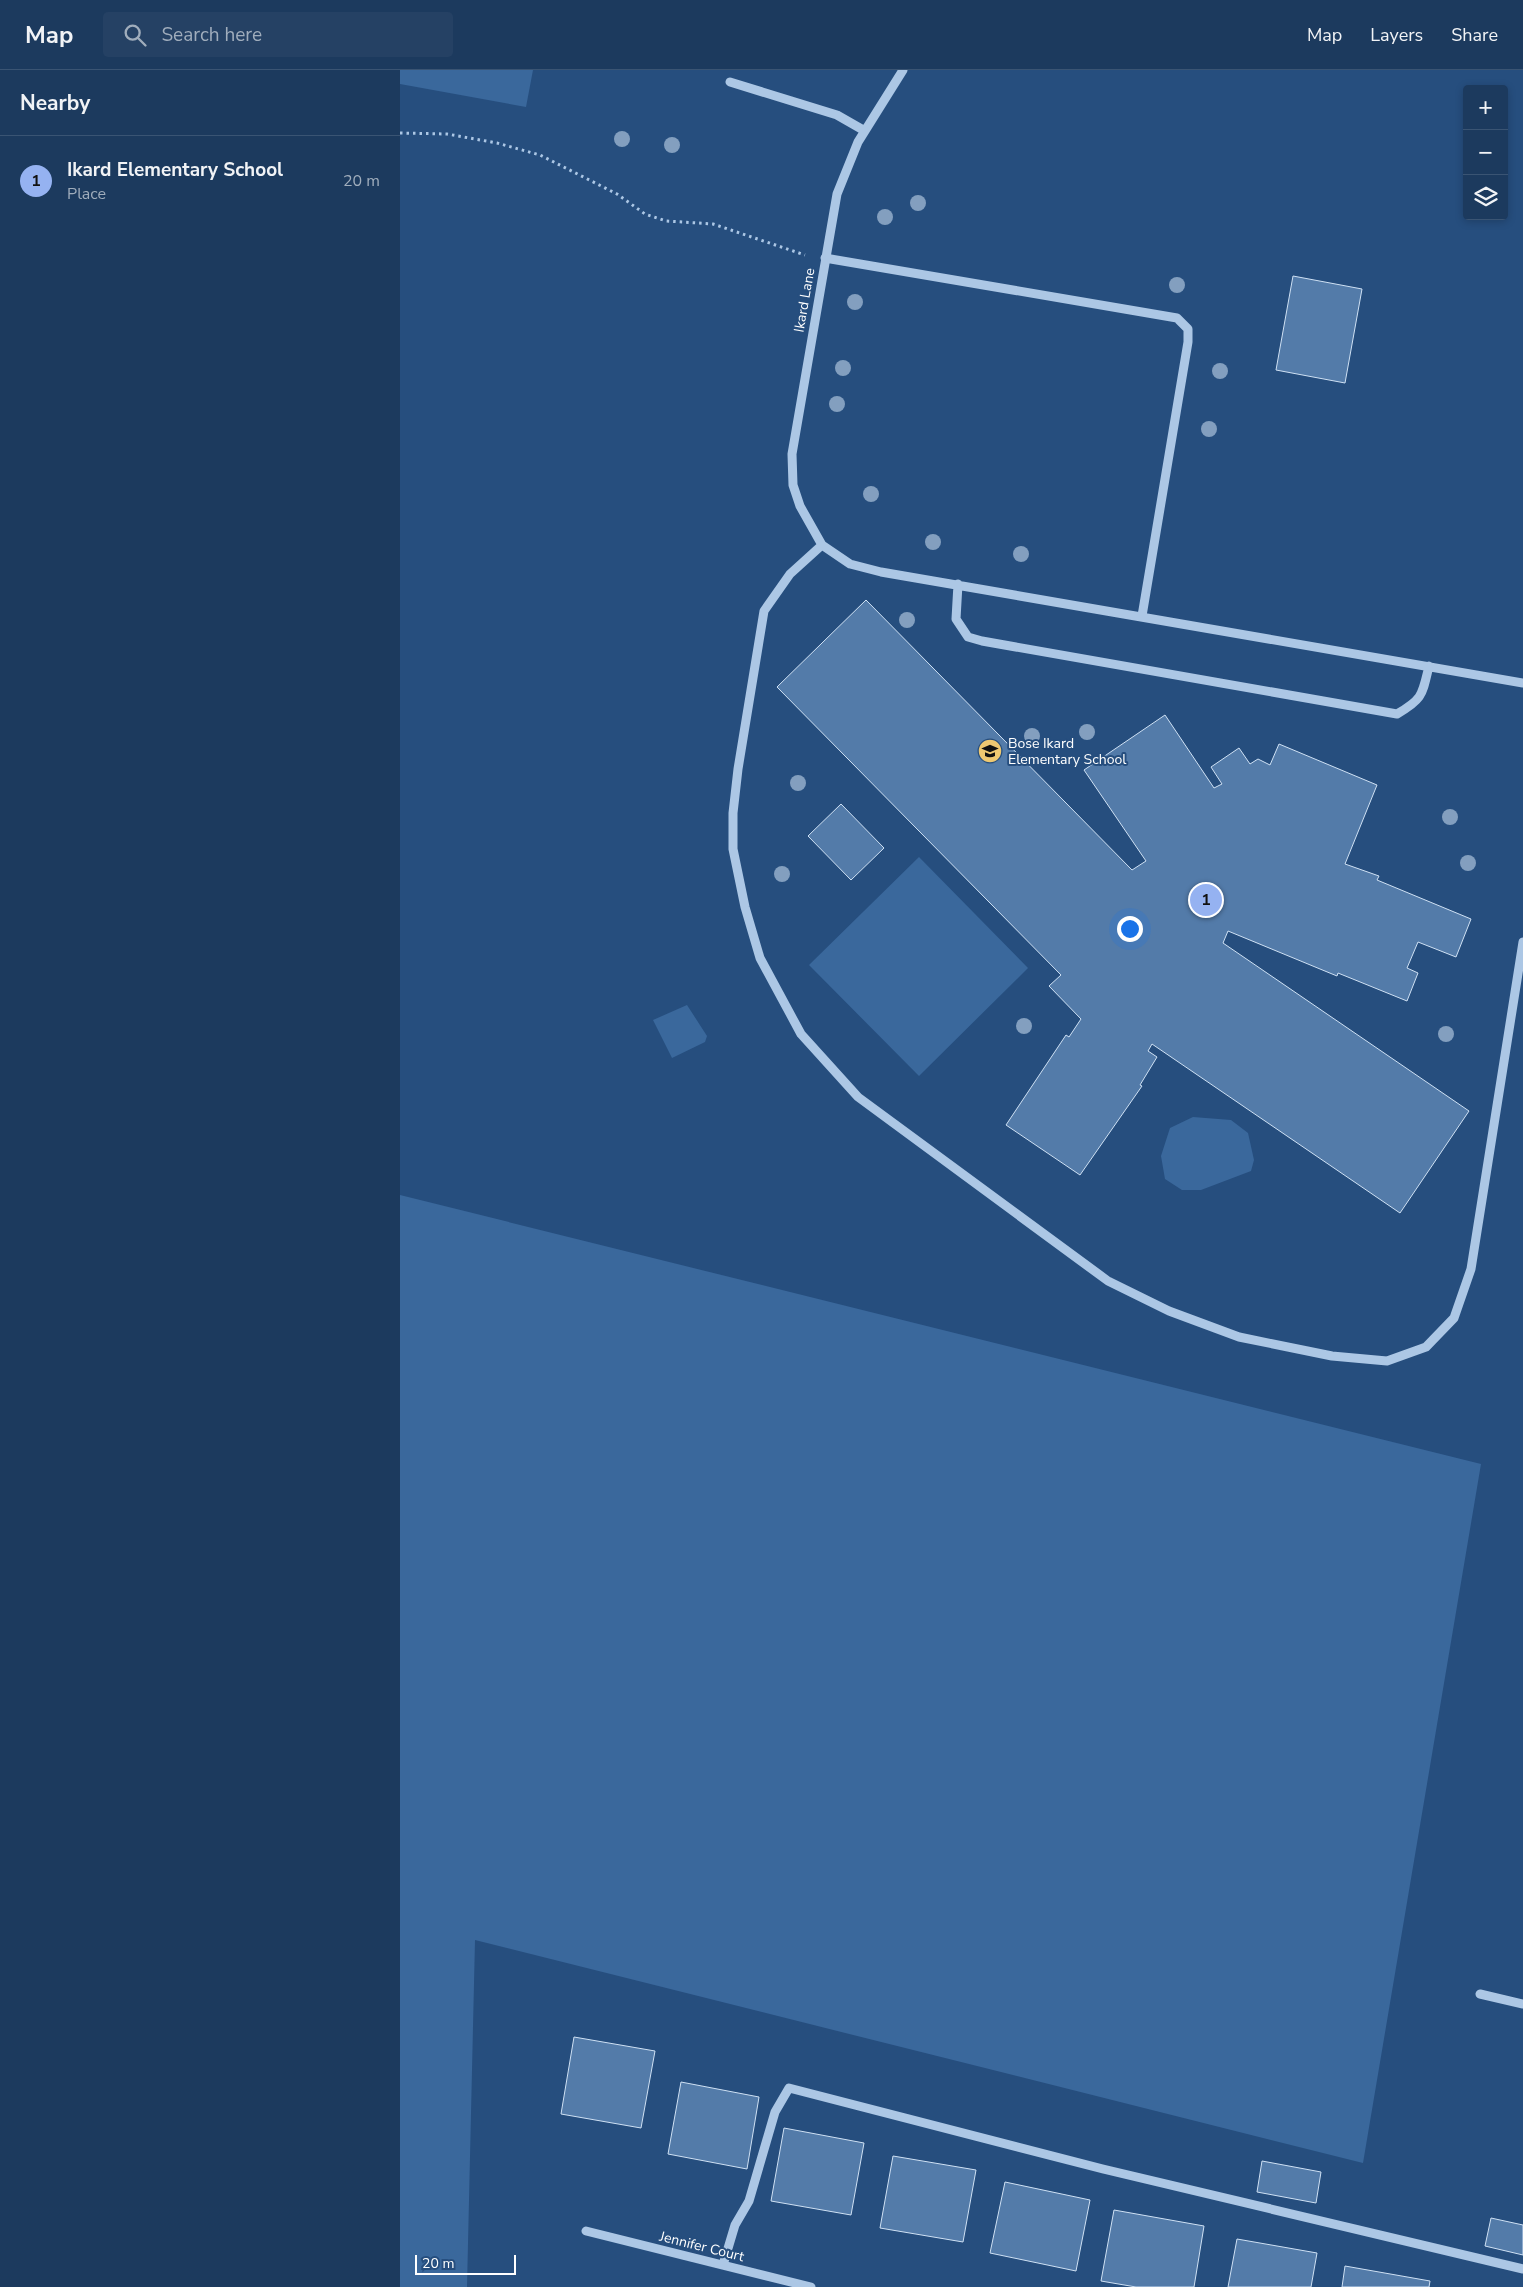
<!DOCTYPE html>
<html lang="en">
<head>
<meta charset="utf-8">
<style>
	body { margin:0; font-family:"Nunito Sans",sans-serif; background:#254164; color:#f1f3f6 }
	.controls { position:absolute; right:15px; top:15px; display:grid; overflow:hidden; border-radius:5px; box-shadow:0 2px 8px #0003 }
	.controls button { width:45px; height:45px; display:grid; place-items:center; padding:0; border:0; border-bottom:1px solid #3a5473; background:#1c3a5e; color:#f1f3f6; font:25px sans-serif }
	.scale { position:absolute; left:15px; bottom:12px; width:101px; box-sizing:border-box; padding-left:5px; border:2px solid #fff; border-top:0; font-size:14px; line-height:18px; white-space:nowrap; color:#fff; -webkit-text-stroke:4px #264e7e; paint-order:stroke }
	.you { position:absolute; left:729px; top:858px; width:18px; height:18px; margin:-12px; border:4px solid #fff; border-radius:50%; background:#1a73e8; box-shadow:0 0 0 8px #1a73e833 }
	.badge { display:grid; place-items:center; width:32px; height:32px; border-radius:50%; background:#95b2f1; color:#111; font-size:16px; font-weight:700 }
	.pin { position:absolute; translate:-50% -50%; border:2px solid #fff; box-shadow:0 1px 5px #0006 }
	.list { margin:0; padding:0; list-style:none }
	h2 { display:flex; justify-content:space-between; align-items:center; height:65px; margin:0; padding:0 20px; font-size:21px }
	h2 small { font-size:16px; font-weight:400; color:#a0adbc }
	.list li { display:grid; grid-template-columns:32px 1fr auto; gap:15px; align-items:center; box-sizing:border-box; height:90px; padding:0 20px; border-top:1px solid #3a5473 }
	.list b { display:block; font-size:19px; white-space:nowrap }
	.list p { margin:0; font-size:16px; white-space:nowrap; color:#a0adbc }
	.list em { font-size:16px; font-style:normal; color:#a0adbc }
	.icon { flex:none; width:28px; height:28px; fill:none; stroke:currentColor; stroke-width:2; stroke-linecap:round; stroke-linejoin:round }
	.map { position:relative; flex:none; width:1123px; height:2217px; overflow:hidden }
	header { display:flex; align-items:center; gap:30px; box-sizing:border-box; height:70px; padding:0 25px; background:#1c3a5e; border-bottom:1px solid #3a5473 }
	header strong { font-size:24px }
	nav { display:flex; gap:28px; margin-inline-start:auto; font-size:18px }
	.search { width:350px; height:45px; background:#254164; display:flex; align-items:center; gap:12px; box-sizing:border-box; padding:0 18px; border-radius:5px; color:#a0adbc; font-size:19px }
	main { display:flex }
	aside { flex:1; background:#1c3a5e }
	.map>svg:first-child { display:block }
	.green { fill:#3a689c }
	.building { fill:#537ba9; stroke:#cfe1f4 }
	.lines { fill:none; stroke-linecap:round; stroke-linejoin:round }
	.path { stroke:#acc7e5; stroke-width:3; stroke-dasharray:2.5 4; stroke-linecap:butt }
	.minor { stroke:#acc7e5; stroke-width:9 }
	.tree { fill:#839fbf }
	.labels { text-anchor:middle; stroke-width:4; stroke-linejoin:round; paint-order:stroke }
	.street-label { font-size:14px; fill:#fff; stroke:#264e7e }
	.poi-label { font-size:14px; fill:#fff; stroke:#264e7e; text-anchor:start }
</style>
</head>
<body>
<header>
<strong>Map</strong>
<div class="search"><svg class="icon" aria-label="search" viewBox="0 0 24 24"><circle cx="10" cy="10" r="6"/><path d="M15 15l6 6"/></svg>Search here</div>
<nav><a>Map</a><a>Layers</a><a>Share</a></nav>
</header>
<main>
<aside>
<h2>Nearby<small></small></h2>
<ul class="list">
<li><span class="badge">1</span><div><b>Ikard Elementary School</b><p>Place</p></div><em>20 m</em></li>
</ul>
</aside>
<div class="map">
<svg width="1123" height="2217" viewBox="0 0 1123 2217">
	<rect width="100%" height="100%" fill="#264e7e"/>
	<path class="green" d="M 0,0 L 133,0 L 126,37 L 0,14 Z
		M 519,787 L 628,898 L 519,1006 L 409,895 Z
		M 287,935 L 307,966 L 305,972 L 272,988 L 253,950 Z
		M 793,1047 L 831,1050 L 848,1063 L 854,1090 L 851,1101 L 801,1120 L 782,1120 L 765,1109 L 761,1086 L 770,1058 Z
		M 0,1125 L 1081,1394 L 963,2093 L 75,1870 L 67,2217 L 0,2217 Z"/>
	<path class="building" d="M 893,206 L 962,219 L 945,313 L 876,300 Z
		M 466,530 L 732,800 L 746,791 L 684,700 L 765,645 L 814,718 L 822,714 L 811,697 L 839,678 L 850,694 L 858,689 L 870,695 L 879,674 L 977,715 L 945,794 L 979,806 L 977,810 L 1071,849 L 1056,887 L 1018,872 L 1007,898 L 1018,903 L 1007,931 L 938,903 L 937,906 L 828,861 L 823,873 L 1069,1041 L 1000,1143 L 752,974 L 748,981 L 757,987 L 740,1015 L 742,1016 L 680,1105 L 606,1055 L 666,965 L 669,967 L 681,949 L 649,916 L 661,905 L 377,617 Z
		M 441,734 L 484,778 L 451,810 L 408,766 Z
		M 174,1967 L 255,1981 L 241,2058 L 161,2044 Z
		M 281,2012 L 359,2027 L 347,2099 L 268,2084 Z
		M 384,2058 L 464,2073 L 451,2145 L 371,2131 Z
		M 493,2086 L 576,2100 L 563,2172 L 480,2158 Z
		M 862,2091 L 921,2102 L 916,2133 L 857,2122 Z
		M 605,2112 L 690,2130 L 676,2201 L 590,2183 Z
		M 714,2140 L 804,2156 L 794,2217 L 736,2217 L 701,2211 Z
		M 1091,2148 L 1123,2155 L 1123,2185 L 1085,2176 Z
		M 837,2169 L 917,2183 L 911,2217 L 828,2217 Z
		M 945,2196 L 1030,2211 L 1029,2217 L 942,2217 Z"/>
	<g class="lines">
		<path class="path" d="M 0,63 L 47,64 L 97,73 L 140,85 L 217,124 L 245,144 L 266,151 L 313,154 L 405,185"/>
		<path class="minor" d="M 503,0 L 458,72 L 437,124 L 392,384 L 393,415 L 400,436 L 422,475 L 450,494 L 481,502 L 1123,613
			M 330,12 L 437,45 L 465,61
			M 425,188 L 777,248 L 788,259 L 788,272 L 742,546
			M 422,475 L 390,504 L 364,541 L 338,699 L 333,743 L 333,779 L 345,837 L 360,888 L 401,964 L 458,1027 L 708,1211 L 769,1241 L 839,1267 L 932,1286 L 987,1291 L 1026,1277 L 1054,1248 L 1071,1199 L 1123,872
			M 558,514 L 556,549 L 568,567 L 582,571 L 997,644 C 1023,629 1022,625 1029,596
			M 1080,1924 L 1123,1934
			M 186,2161 L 411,2217
			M 323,2195 L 335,2155 L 349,2131 L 375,2042 L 389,2018 L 703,2099 L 1123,2199"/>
	</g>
	<g class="tree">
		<circle cx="222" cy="69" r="8"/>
		<circle cx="272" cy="75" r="8"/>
		<circle cx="518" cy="133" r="8"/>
		<circle cx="485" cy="147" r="8"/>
		<circle cx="777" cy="215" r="8"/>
		<circle cx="455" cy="232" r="8"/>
		<circle cx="443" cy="298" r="8"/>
		<circle cx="820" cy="301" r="8"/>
		<circle cx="437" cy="334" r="8"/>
		<circle cx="809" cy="359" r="8"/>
		<circle cx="471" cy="424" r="8"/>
		<circle cx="533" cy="472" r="8"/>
		<circle cx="621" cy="484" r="8"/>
		<circle cx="507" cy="550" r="8"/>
		<circle cx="687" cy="662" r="8"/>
		<circle cx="632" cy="666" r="8"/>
		<circle cx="398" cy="713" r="8"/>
		<circle cx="1050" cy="747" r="8"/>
		<circle cx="1068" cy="793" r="8"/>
		<circle cx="382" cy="804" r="8"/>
		<circle cx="624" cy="956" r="8"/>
		<circle cx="1046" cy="964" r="8"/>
	</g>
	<defs>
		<g id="school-disc" transform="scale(1.25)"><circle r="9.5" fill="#eec871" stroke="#264e7e"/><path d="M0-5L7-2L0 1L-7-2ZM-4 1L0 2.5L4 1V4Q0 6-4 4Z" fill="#111"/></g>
	</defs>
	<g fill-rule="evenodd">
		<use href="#school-disc" x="590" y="681"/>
	</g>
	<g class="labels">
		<g class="street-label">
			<text transform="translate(404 230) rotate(-80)" y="5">Ikard Lane</text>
			<text transform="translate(302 2176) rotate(14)" y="5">Jennifer Court</text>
		</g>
		<g class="poi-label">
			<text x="608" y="678">Bose Ikard<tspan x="608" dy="16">Elementary School</tspan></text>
		</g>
	</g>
</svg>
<div class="controls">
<button>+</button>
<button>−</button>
<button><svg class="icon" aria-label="layers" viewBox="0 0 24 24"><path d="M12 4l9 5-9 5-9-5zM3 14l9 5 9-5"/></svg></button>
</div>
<div class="scale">20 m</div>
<div class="you"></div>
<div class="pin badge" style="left:806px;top:830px">1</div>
</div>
</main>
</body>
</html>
